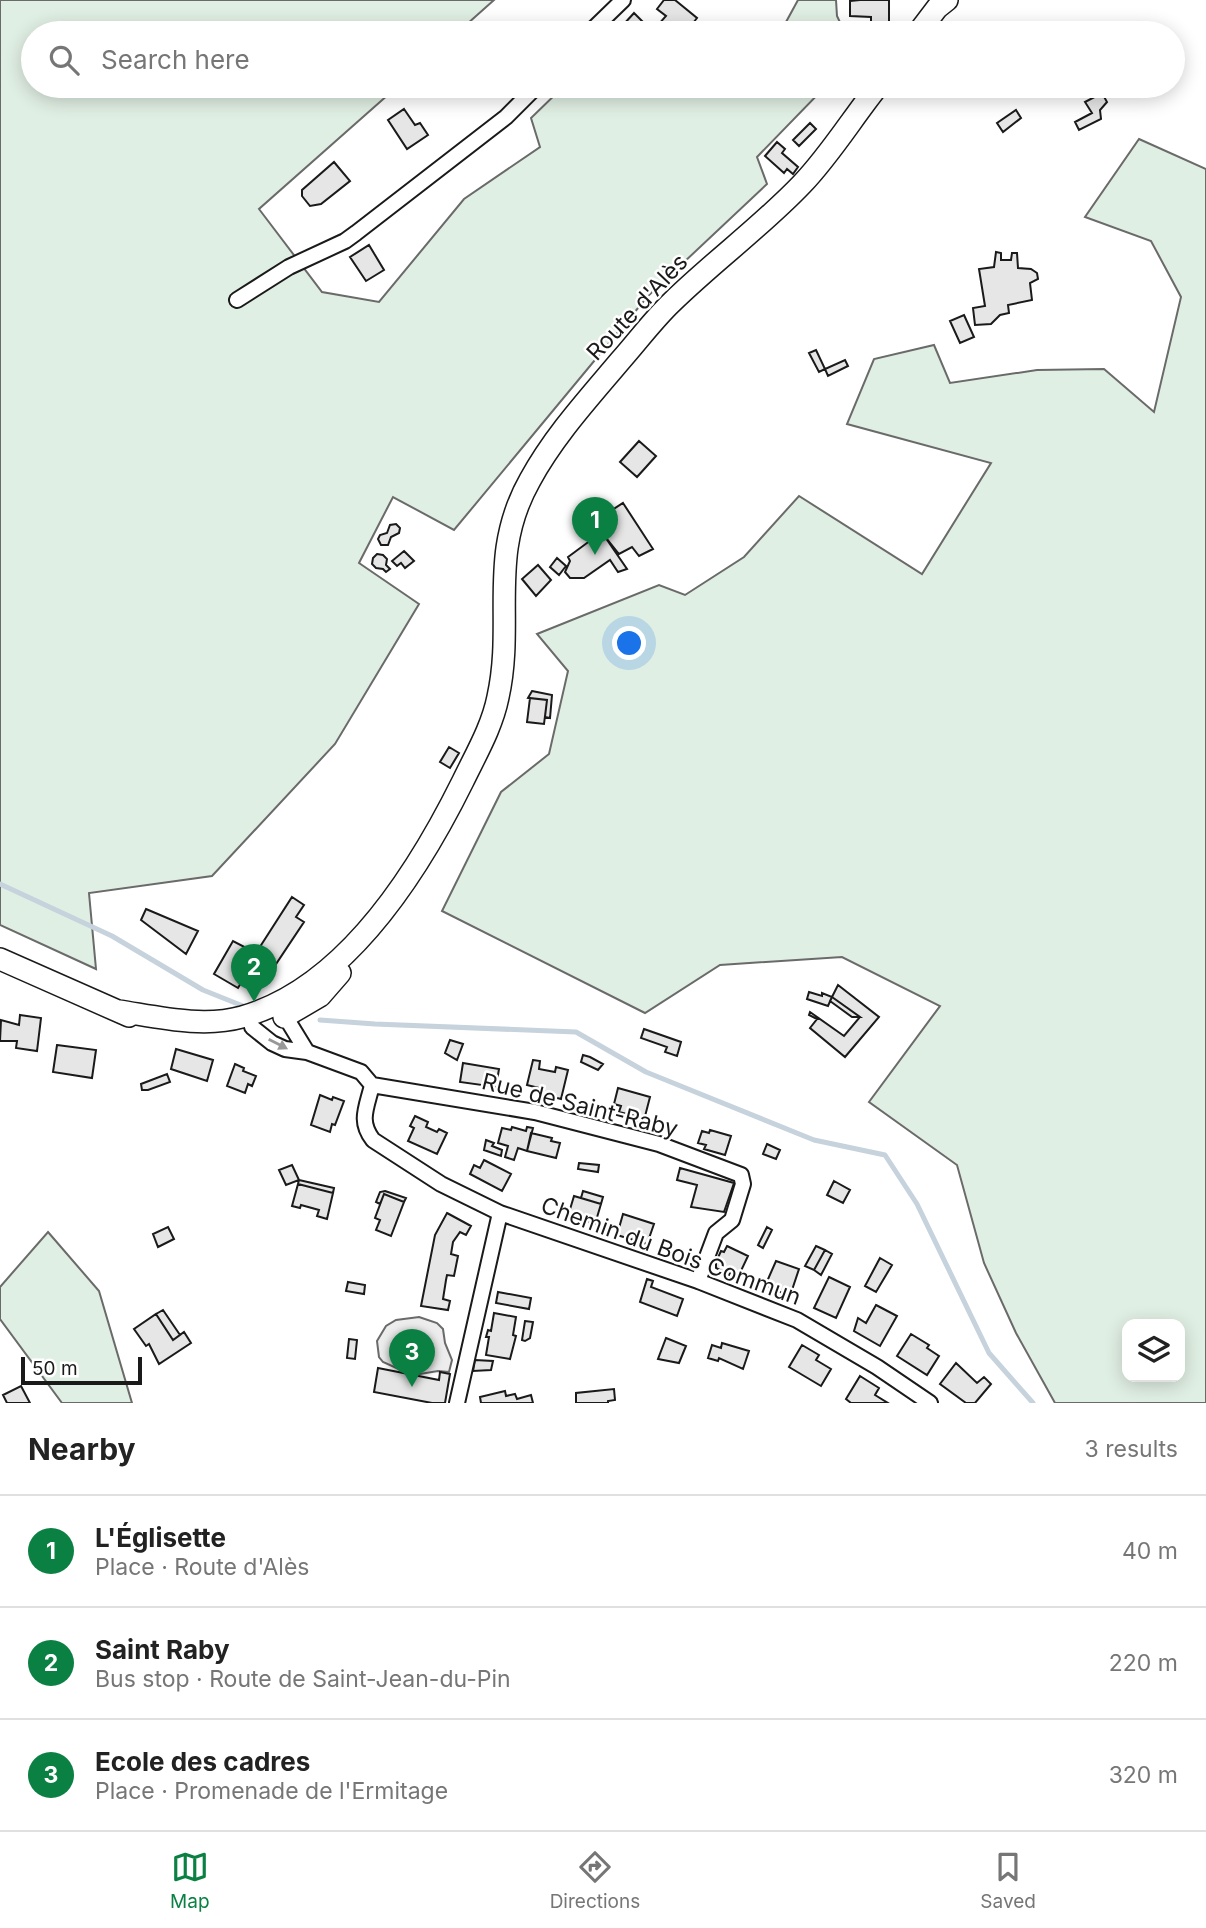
<!DOCTYPE html>
<html lang="en">
<head>
<meta charset="utf-8">
<style>
	body { margin:0; font-family:Inter,sans-serif; background:#f6f6f6; color:#222 }
	.controls { position:absolute; right:21px; bottom:21px; display:grid; overflow:hidden; border-radius:14px; box-shadow:0 4px 18px #0003 }
	.controls button { width:63px; height:63px; display:grid; place-items:center; padding:0; border:0; border-bottom:2px solid #e0e0e0; background:#fff; color:#222; font:35px sans-serif }
	.scale { position:absolute; left:21px; bottom:18px; width:121px; box-sizing:border-box; padding-left:7px; border:4px solid #1a1a1a; border-top:0; font-size:19px; line-height:24px; white-space:nowrap; color:#1a1a1a; -webkit-text-stroke:5px #fff; paint-order:stroke }
	.you { position:absolute; left:630px; top:644px; width:24px; height:24px; margin:-18px; border:5px solid #fff; border-radius:50%; background:#1a73e8; box-shadow:0 0 0 10px #1a73e833 }
	.badge { display:grid; place-items:center; width:46px; height:46px; border-radius:50%; background:#0b8043; color:#fff; font-size:23px; font-weight:700 }
	.pin { position:absolute; translate:-50% -58px; filter:drop-shadow(0 2px 4px #0008) }
	.pin::after { content:''; position:absolute; top:37px; width:24px; height:21px; background:inherit; clip-path:polygon(0 0,100% 0,50% 100%) }
	.list { margin:0; padding:0; list-style:none }
	h2 { display:flex; justify-content:space-between; align-items:center; height:91px; margin:0; padding:0 28px; font-size:30px }
	h2 small { font-size:23px; font-weight:400; color:#767676 }
	.list li { display:grid; grid-template-columns:46px 1fr auto; gap:21px; align-items:center; box-sizing:border-box; height:112px; padding:0 28px; border-top:2px solid #e0e0e0 }
	.list b { display:block; font-size:26px; white-space:nowrap }
	.list p { margin:0; font-size:23px; white-space:nowrap; color:#767676 }
	.list em { font-size:23px; font-style:normal; color:#767676 }
	.icon { flex:none; width:38px; height:38px; fill:none; stroke:currentColor; stroke-width:2; stroke-linecap:round; stroke-linejoin:round }
	.map { position:relative; flex:none; width:1206px; height:1403px; overflow:hidden }
	.search { position:absolute; background:#fff; box-shadow:0 4px 18px #0003; left:21px; right:21px; top:21px; height:77px; display:flex; align-items:center; gap:18px; box-sizing:border-box; padding:0 24px; border-radius:38px; color:#767676; font-size:26px }
	.sheet { height:427px; background:#fff }
	nav { display:flex; justify-content:space-around; align-items:center; box-sizing:border-box; height:98px; border-top:2px solid #e0e0e0; background:#fff; font-size:19px; color:#767676 }
	nav a { display:grid; justify-items:center; gap:4px }
	nav .on { color:#0b8043 }
	.map>svg:first-child { display:block }
	.green { fill:#e0efe3; stroke:#6a6a6a; stroke-width:2; fill-rule:evenodd }
	.parking { fill:#ededed; stroke:#6a6a6a; stroke-width:2 }
	.lines { fill:none; stroke-linecap:round; stroke-linejoin:round }
	.stream { stroke:#c6d2dc; stroke-width:5 }
	.building { fill:#e6e6e6; stroke:#1a1a1a; stroke-width:2 }
	.street-casing { stroke:#1a1a1a; stroke-width:18 }
	.secondary-casing { stroke:#1a1a1a; stroke-width:24 }
	.street { stroke:#fff; stroke-width:14 }
	.secondary { stroke:#fff; stroke-width:21 }
	.oneway { fill:#989898 }
	.labels { text-anchor:middle; stroke-width:5; stroke-linejoin:round; paint-order:stroke }
	.street-label { font-size:23px; fill:#1a1a1a; stroke:#fff }
</style>
</head>
<body>
<div class="map">
<svg width="1206" height="1403" viewBox="0 0 1206 1403">
	<rect width="100%" height="100%" fill="#fff"/>
	<path class="green" d="M 0,0 L 494,0 L 457,33 L 33,33 L 33,86 L 398,86 L 259,209 L 322,292 L 379,302 L 464,199 L 540,147 L 531,118 L 564,86 L 826,86 L 757,157 L 767,184 L 648,296 L 454,530 L 393,497 L 359,563 L 419,604 L 335,744 L 212,876 L 89,893 L 96,969 L 0,925 Z
		M 798,0 L 836,0 L 837,16 L 845,33 L 739,33 L 746,26 L 780,33 Z
		M 1139,139 L 1206,169 L 1206,1403 L 1055,1403 L 1016,1333 L 984,1263 L 957,1165 L 869,1102 L 940,1006 L 842,957 L 720,965 L 645,1013 L 442,911 L 501,792 L 549,754 L 568,671 L 537,634 L 659,585 L 685,595 L 744,557 L 799,496 L 922,574 L 991,463 L 847,424 L 874,359 L 934,345 L 950,383 L 1037,370 L 1104,369 L 1154,412 L 1181,297 L 1151,241 L 1085,217 ZM 1180,1324 L 1180,1377 L 1127,1377 L 1127,1324 Z
		M 48,1232 L 99,1291 L 132,1403 L 62,1403 L 0,1319 L 0,1287 Z"/>
	<path class="parking" d="M 419,1317 L 437,1323 L 443,1329 L 445,1343 L 452,1360 L 449,1372 L 438,1371 L 420,1374 L 403,1371 L 383,1362 L 379,1357 L 377,1341 L 386,1326 L 396,1320 Z"/>
	<g class="lines">
		<path class="stream" d="M 0,884 L 112,936 L 203,990 L 243,1006
			M 320,1020 L 375,1024 L 576,1032 L 646,1072 L 814,1140 L 885,1155 L 917,1204 L 989,1353 L 1033,1403"/>
	</g>
	<path class="building" d="M 664,0 L 675,0 L 697,18 L 685,33 L 681,30 L 679,33 L 651,33 L 666,16 L 657,9 Z
		M 860,0 L 889,0 L 889,27 L 871,25 L 871,17 L 850,16 L 850,1 Z
		M 634,13 L 647,26 L 640,33 L 632,33 L 623,25 Z
		M 1102,93 L 1107,102 L 1100,110 L 1101,119 L 1079,130 L 1075,122 L 1092,113 L 1085,102 Z
		M 404,109 L 415,125 L 420,123 L 428,135 L 407,149 L 388,120 Z
		M 1016,110 L 1021,118 L 1003,132 L 997,123 Z
		M 810,123 L 816,129 L 799,146 L 793,140 Z
		M 777,142 L 785,149 L 782,153 L 798,167 L 793,174 L 787,169 L 784,173 L 765,156 Z
		M 334,162 L 350,181 L 321,204 L 310,206 L 302,196 L 302,190 Z
		M 369,245 L 384,270 L 366,281 L 350,257 Z
		M 996,252 L 1001,253 L 1001,260 L 1011,260 L 1012,253 L 1017,253 L 1018,268 L 1031,269 L 1037,273 L 1038,279 L 1030,283 L 1032,300 L 1008,305 L 1009,313 L 1000,315 L 991,324 L 975,325 L 973,308 L 985,306 L 979,269 L 994,267 Z
		M 964,315 L 974,337 L 960,343 L 950,321 Z
		M 816,350 L 825,369 L 819,372 L 809,353 Z
		M 845,360 L 848,366 L 828,376 L 825,369 Z
		M 639,441 L 656,456 L 637,477 L 620,462 Z
		M 623,503 L 653,549 L 639,556 L 632,547 L 619,554 L 603,534 L 593,540 L 584,528 Z
		M 396,524 L 400,528 L 399,533 L 391,537 L 388,545 L 381,545 L 378,539 L 380,535 L 387,533 L 390,525 Z
		M 603,534 L 627,569 L 618,572 L 610,560 L 584,578 L 570,578 L 565,572 L 570,561 L 568,557 L 591,540 Z
		M 404,551 L 414,561 L 405,568 L 401,563 L 397,566 L 392,561 Z
		M 377,554 L 383,555 L 387,559 L 386,565 L 390,569 L 386,572 L 383,569 L 376,568 L 372,564 L 373,558 Z
		M 557,558 L 566,566 L 559,575 L 550,567 Z
		M 538,565 L 551,580 L 536,596 L 522,579 Z
		M 532,691 L 552,695 L 550,718 L 545,717 L 547,700 L 528,698 Z
		M 530,698 L 547,700 L 544,724 L 527,722 Z
		M 449,747 L 459,753 L 450,768 L 440,762 Z
		M 292,897 L 304,905 L 296,917 L 304,922 L 274,967 L 257,956 L 238,988 L 214,974 L 233,941 L 256,953 Z
		M 146,909 L 198,931 L 186,954 L 141,920 Z
		M 838,985 L 879,1017 L 845,1057 L 810,1028 L 817,1019 L 809,1015 L 810,1012 L 844,1036 L 860,1017 L 832,997 Z
		M 809,992 L 822,996 L 822,993 L 832,997 L 828,1006 L 807,999 Z
		M 832,997 L 860,1017 L 852,1017 L 830,1001 Z
		M 20,1015 L 41,1018 L 37,1051 L 16,1048 L 17,1041 L 0,1041 L 1,1020 L 19,1025 Z
		M 644,1029 L 681,1042 L 677,1056 L 665,1052 L 667,1047 L 641,1038 Z
		M 450,1040 L 463,1044 L 457,1060 L 445,1053 Z
		M 57,1045 L 96,1050 L 92,1078 L 53,1072 Z
		M 176,1049 L 213,1060 L 207,1081 L 171,1069 Z
		M 583,1055 L 590,1057 L 603,1064 L 598,1070 L 581,1062 Z
		M 533,1060 L 540,1061 L 539,1069 L 555,1072 L 556,1067 L 568,1070 L 561,1099 L 538,1093 L 539,1088 L 527,1085 Z
		M 463,1063 L 499,1069 L 496,1087 L 460,1082 Z
		M 235,1064 L 244,1068 L 243,1071 L 256,1076 L 252,1086 L 248,1084 L 245,1093 L 227,1086 Z
		M 167,1074 L 170,1082 L 148,1090 L 142,1090 L 141,1084 Z
		M 618,1088 L 650,1097 L 643,1124 L 633,1121 L 635,1116 L 619,1112 L 621,1106 L 614,1104 Z
		M 320,1095 L 332,1100 L 333,1097 L 344,1101 L 335,1125 L 332,1124 L 330,1132 L 311,1125 Z
		M 415,1116 L 428,1122 L 426,1127 L 437,1132 L 439,1129 L 447,1133 L 437,1154 L 408,1141 L 414,1128 L 410,1126 Z
		M 512,1127 L 526,1131 L 527,1127 L 533,1128 L 527,1151 L 518,1148 L 514,1160 L 505,1157 L 508,1146 L 498,1143 L 502,1128 L 511,1130 Z
		M 710,1130 L 731,1136 L 725,1155 L 704,1149 L 706,1145 L 698,1143 L 702,1131 L 709,1133 Z
		M 531,1133 L 552,1138 L 551,1141 L 560,1143 L 556,1158 L 527,1151 Z
		M 486,1140 L 494,1143 L 492,1146 L 502,1150 L 501,1156 L 484,1150 Z
		M 767,1144 L 780,1150 L 776,1159 L 763,1154 Z
		M 484,1160 L 511,1174 L 502,1191 L 470,1174 L 474,1165 L 480,1168 Z
		M 579,1163 L 599,1165 L 598,1172 L 578,1169 Z
		M 292,1165 L 299,1180 L 286,1185 L 279,1170 Z
		M 680,1168 L 734,1183 L 724,1212 L 691,1207 L 697,1185 L 677,1180 Z
		M 299,1180 L 334,1188 L 333,1193 L 298,1184 Z
		M 834,1181 L 850,1190 L 843,1203 L 827,1195 Z
		M 298,1184 L 333,1193 L 327,1219 L 317,1216 L 319,1210 L 301,1205 L 300,1208 L 292,1206 Z
		M 385,1191 L 406,1198 L 404,1202 L 384,1194 L 380,1204 L 376,1202 L 380,1192 Z
		M 583,1191 L 603,1197 L 601,1204 L 581,1198 Z
		M 384,1194 L 404,1202 L 391,1236 L 376,1230 L 380,1220 L 375,1218 Z
		M 574,1196 L 601,1204 L 595,1224 L 568,1216 Z
		M 447,1213 L 471,1226 L 466,1235 L 460,1232 L 453,1242 L 451,1254 L 458,1256 L 454,1276 L 447,1275 L 446,1280 L 443,1299 L 450,1301 L 448,1310 L 421,1306 L 435,1235 Z
		M 623,1214 L 654,1224 L 647,1244 L 617,1235 Z
		M 168,1227 L 174,1239 L 158,1247 L 153,1234 Z
		M 767,1227 L 772,1230 L 763,1248 L 758,1245 Z
		M 727,1246 L 748,1256 L 739,1275 L 731,1271 L 729,1275 L 716,1268 L 716,1262 L 721,1251 L 724,1252 Z
		M 816,1246 L 825,1250 L 814,1270 L 805,1266 Z
		M 825,1250 L 832,1254 L 821,1275 L 814,1270 Z
		M 880,1258 L 892,1265 L 876,1292 L 865,1286 Z
		M 776,1261 L 799,1269 L 790,1296 L 765,1286 Z
		M 829,1277 L 850,1287 L 836,1318 L 814,1308 Z
		M 647,1279 L 653,1281 L 651,1287 L 683,1299 L 677,1316 L 640,1302 Z
		M 348,1282 L 365,1285 L 364,1294 L 346,1291 Z
		M 498,1292 L 531,1298 L 529,1309 L 496,1303 Z
		M 876,1305 L 897,1316 L 880,1346 L 854,1331 L 858,1318 L 866,1323 Z
		M 163,1310 L 180,1335 L 173,1340 L 156,1314 Z
		M 494,1313 L 516,1317 L 513,1335 L 516,1336 L 510,1359 L 486,1355 L 489,1337 L 486,1337 L 488,1330 L 491,1331 Z
		M 156,1314 L 173,1340 L 184,1332 L 191,1343 L 159,1364 L 149,1344 L 146,1346 L 134,1329 Z
		M 525,1321 L 533,1322 L 530,1338 L 525,1341 L 522,1340 Z
		M 911,1334 L 929,1345 L 927,1348 L 939,1356 L 927,1375 L 897,1356 Z
		M 666,1338 L 686,1346 L 679,1363 L 658,1359 Z
		M 349,1339 L 357,1340 L 355,1359 L 347,1358 Z
		M 722,1343 L 749,1351 L 743,1369 L 719,1358 L 718,1361 L 708,1358 L 712,1345 L 721,1348 Z
		M 802,1345 L 819,1355 L 816,1360 L 831,1369 L 821,1386 L 789,1367 Z
		M 475,1360 L 493,1361 L 491,1370 L 473,1371 Z
		M 956,1363 L 977,1383 L 984,1377 L 991,1384 L 975,1403 L 966,1403 L 940,1384 Z
		M 378,1368 L 439,1380 L 440,1372 L 450,1374 L 445,1403 L 432,1403 L 374,1392 Z
		M 860,1376 L 879,1388 L 875,1395 L 888,1403 L 851,1403 L 846,1399 Z
		M 21,1386 L 30,1403 L 7,1403 L 3,1395 Z
		M 614,1389 L 615,1400 L 608,1401 L 608,1403 L 576,1403 L 576,1393 Z
		M 505,1391 L 506,1396 L 515,1394 L 517,1399 L 531,1395 L 533,1403 L 481,1403 L 480,1397 Z"/>
	<g class="lines">
		<g class="street-casing">
			<path id="street" d="M 589,33 L 623,0
				M 237,300 L 289,267 L 345,241 L 356,233 L 506,117 L 537,86
				M 285,1016 L 307,1052
				M 252,1027 L 272,1043 L 285,1049 L 307,1052 L 361,1072 L 372,1085 C 367,1107 358,1121 373,1140 L 441,1184 L 500,1213 L 457,1403
				M 372,1085 L 535,1112 L 659,1144 L 741,1175 L 743,1184 L 732,1220 L 716,1233 L 698,1281
				M 500,1213 L 698,1281 L 797,1320 L 877,1367 L 930,1403"/>
		</g>
		<g class="secondary-casing">
			<path id="secondary" d="M 918,33 L 937,8 L 947,0
				M 0,959 L 129,1016
				M 119,1011 C 158,1017 203,1028 242,1017 C 345,988 418,872 463,781 C 476,754 492,727 498,697 C 515,620 487,556 530,480 C 554,436 588,399 620,361 C 637,342 653,320 672,302 C 714,261 762,226 802,184 C 830,155 853,117 878,86
				M 284,1017 L 320,996 L 340,973"/>
		</g>
		<use href="#street" class="street"/>
		<use href="#secondary" class="secondary"/>
	</g>
	<defs><path id="oneway-solid" d="M-6-.8H1V-3.2L6.5 0L1 3.2V.8H-6Z" transform="scale(1.75)"/></defs>
	<use class="oneway" href="#oneway-solid" transform="translate(278 1044) rotate(27)"/>
	<g class="labels">
		<g class="street-label">
			<text transform="translate(637 307) rotate(-47)" y="8">Route d'Alès</text>
			<text transform="translate(580 1105) rotate(14)" y="8">Rue de Saint-Raby</text>
			<text transform="translate(671 1251) rotate(20)" y="8">Chemin du Bois Commun</text>
		</g>
	</g>
</svg>
<div class="controls">
<button><svg class="icon" aria-label="layers" viewBox="0 0 24 24"><path d="M12 4l9 5-9 5-9-5zM3 14l9 5 9-5"/></svg></button>
</div>
<div class="scale">50 m</div>
<div class="you"></div>
<div class="pin badge" style="left:595px;top:555px">1</div>
<div class="pin badge" style="left:254px;top:1002px">2</div>
<div class="pin badge" style="left:412px;top:1387px">3</div>
<div class="search"><svg class="icon" aria-label="search" viewBox="0 0 24 24"><circle cx="10" cy="10" r="6"/><path d="M15 15l6 6"/></svg>Search here</div>
</div>
<section class="sheet">
<h2>Nearby<small>3 results</small></h2>
<ul class="list">
<li><span class="badge">1</span><div><b>L'Églisette</b><p>Place · Route d'Alès</p></div><em>40 m</em></li>
<li><span class="badge">2</span><div><b>Saint Raby</b><p>Bus stop · Route de Saint-Jean-du-Pin</p></div><em>220 m</em></li>
<li><span class="badge">3</span><div><b>Ecole des cadres</b><p>Place · Promenade de l'Ermitage</p></div><em>320 m</em></li>
</ul>
</section>
<nav>
<a class="on"><svg class="icon" aria-label="map" viewBox="0 0 24 24"><path d="M3 6l6-2 6 2 6-2v14l-6 2-6-2-6 2zM9 4v14M15 6v14"/></svg>Map</a>
<a><svg class="icon" aria-label="directions" viewBox="0 0 24 24"><path d="M12 3l9 9-9 9-9-9zM9 14v-3h6M13 9l2 2-2 2"/></svg>Directions</a>
<a><svg class="icon" aria-label="saved" viewBox="0 0 24 24"><path d="M7 4h10v16l-5-4-5 4z"/></svg>Saved</a>
</nav>
</body>
</html>
